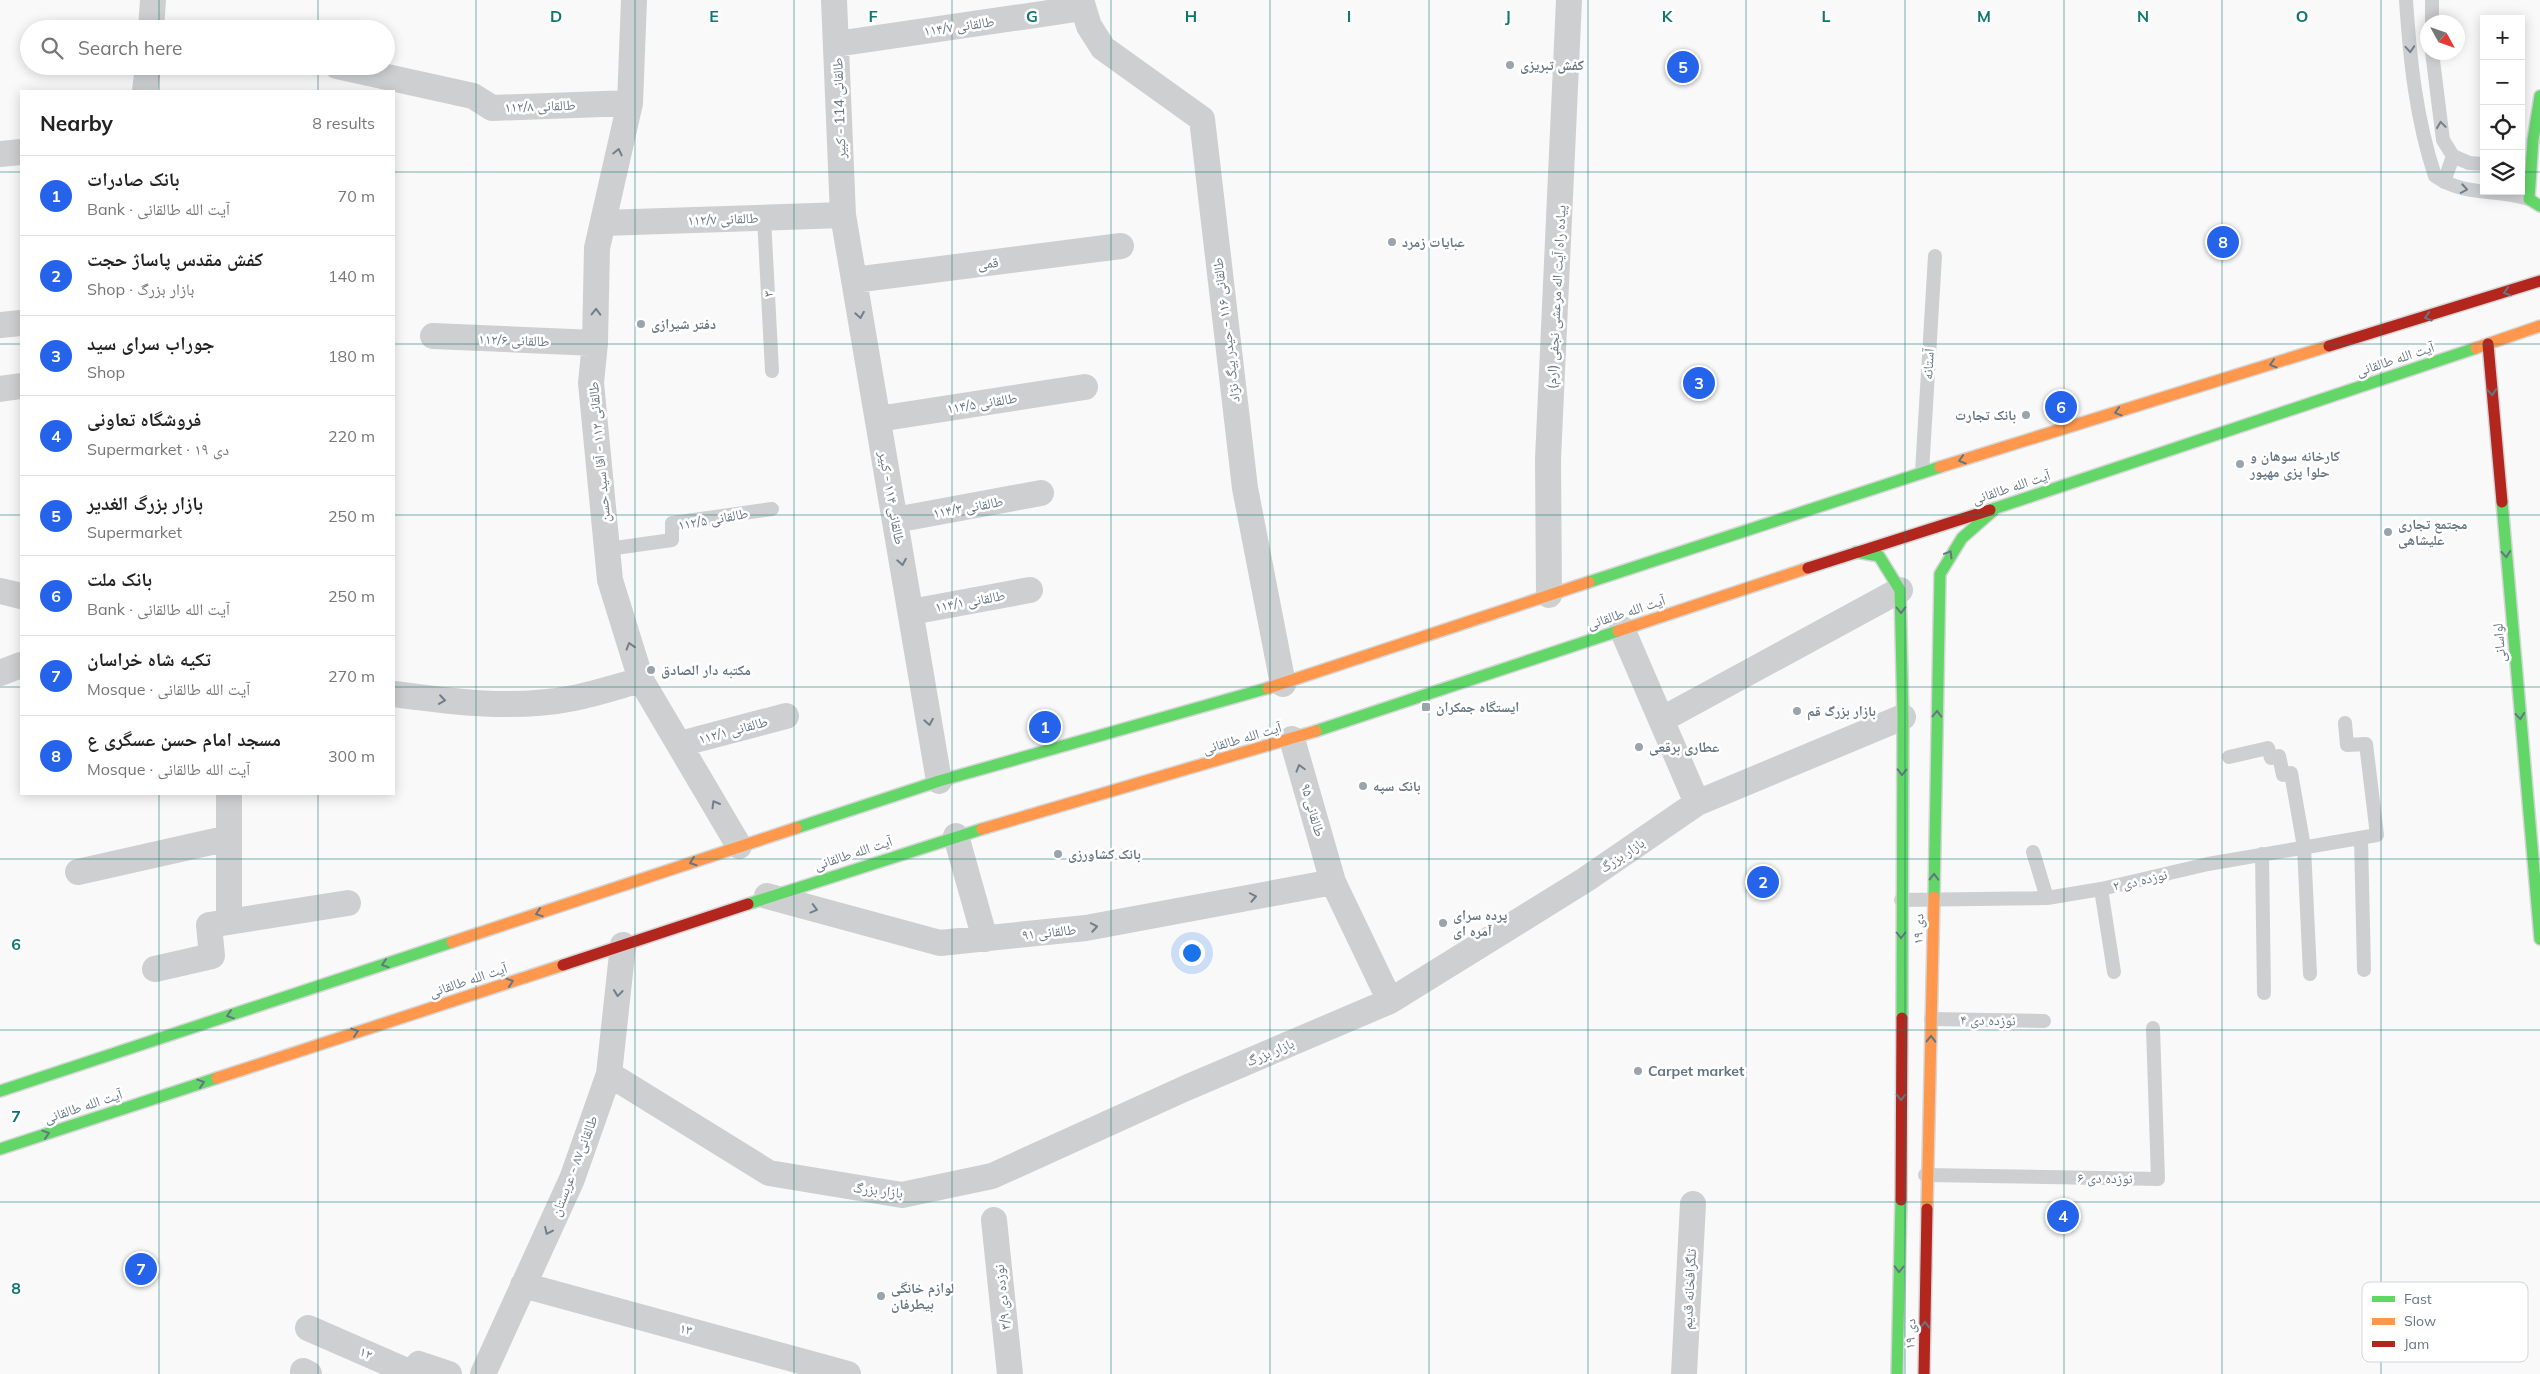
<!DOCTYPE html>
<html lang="en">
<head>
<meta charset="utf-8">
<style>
	body { margin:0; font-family:Mulish,"Noto Naskh Arabic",sans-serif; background:#f6f6f6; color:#222 }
	.controls { position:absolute; right:15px; top:15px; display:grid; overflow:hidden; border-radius:0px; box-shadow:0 2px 12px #0003 }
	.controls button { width:45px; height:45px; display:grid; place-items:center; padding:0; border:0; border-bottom:1px solid #e0e0e0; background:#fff; color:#222; font:25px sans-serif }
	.compass { position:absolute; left:2420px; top:15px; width:45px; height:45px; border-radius:50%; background:#fff; box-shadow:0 2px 12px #0003; rotate:130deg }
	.you { position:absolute; left:1191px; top:952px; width:18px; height:18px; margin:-12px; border:4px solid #fff; border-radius:50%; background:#1a73e8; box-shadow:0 0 0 8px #1a73e833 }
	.badge { display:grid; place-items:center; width:32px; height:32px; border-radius:50%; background:#2563eb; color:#fff; font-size:16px; font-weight:700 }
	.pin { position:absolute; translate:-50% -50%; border:2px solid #fff; box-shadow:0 1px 5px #0006 }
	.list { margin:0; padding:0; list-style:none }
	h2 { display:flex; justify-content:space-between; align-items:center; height:65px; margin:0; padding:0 20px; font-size:21px }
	h2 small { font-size:16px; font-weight:400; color:#767676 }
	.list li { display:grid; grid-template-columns:32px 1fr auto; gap:15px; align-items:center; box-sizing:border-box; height:80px; padding:0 20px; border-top:1px solid #e0e0e0 }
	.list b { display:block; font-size:19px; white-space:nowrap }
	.list p { margin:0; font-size:16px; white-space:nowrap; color:#767676 }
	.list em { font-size:16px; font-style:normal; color:#767676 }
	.icon { flex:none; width:28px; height:28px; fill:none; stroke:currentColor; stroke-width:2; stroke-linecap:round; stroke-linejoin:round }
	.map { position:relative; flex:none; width:2540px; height:1374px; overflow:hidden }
	.search { position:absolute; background:#fff; box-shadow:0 2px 12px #0003; left:20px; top:20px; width:375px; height:55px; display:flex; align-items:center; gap:12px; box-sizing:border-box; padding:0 18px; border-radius:28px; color:#767676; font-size:19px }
	.panel { position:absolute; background:#fff; box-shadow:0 2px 12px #0003; left:20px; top:90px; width:375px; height:705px; border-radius:0px }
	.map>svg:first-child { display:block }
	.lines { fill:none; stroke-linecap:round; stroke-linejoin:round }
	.fast-casing { stroke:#d5d6d7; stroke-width:14 }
	.slow-casing { stroke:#d5d6d7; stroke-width:14 }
	.jam-casing { stroke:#d5d6d7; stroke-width:14 }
	.lane { stroke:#cecfd0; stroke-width:14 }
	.street { stroke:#cecfd0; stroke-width:26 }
	.fast { stroke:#63d668; stroke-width:11 }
	.slow { stroke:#ff974d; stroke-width:11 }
	.jam { stroke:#b3261e; stroke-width:11 }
	.oneway { stroke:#707f8b }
	.oneway2 { stroke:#657683 }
	.grid { fill:none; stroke:#0f766e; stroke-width:1; stroke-opacity:0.55 }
	.poi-dot { fill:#99a4ac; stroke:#fff; stroke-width:2 }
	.labels { text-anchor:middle; stroke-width:5; stroke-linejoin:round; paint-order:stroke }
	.street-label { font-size:14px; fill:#657683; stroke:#fff }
	.poi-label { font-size:14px; font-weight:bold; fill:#657683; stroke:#fff; text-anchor:start }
	.key { fill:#fff; stroke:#d1d6da; stroke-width:1 }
	.key-label { font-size:14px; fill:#657683 }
	.grid-label { font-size:16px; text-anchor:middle; font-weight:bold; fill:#0f766e; stroke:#fff; stroke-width:5; stroke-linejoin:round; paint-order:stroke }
</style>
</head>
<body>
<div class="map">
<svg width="2540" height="1374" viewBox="0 0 2540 1374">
	<rect width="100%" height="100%" fill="#f9f9f9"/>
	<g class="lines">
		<g class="fast-casing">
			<path id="fast" d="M 2540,96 L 2533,140 L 2529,199 L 2540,206
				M 2502,502 L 2540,939
				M 1990,510 L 2476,348
				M 1856,552 L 1879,556 L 1900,590 L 1903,717 L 1902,1018
				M 1589,582 L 1940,467
				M 1316,731 L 1618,631
				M 796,828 L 939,781 L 1268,688
				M 1934,897 L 1940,574 L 1962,538 L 1994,510
				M 748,904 L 982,829
				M 0,1091 L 452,942
				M 0,1149 L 217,1078
				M 1897,1374 L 1901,1200"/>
		</g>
		<g class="slow-casing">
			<path id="slow" d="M 2476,348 L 2540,326
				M 1940,467 L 2329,346
				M 1618,631 L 1808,568
				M 1268,688 L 1589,582
				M 982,829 L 1316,731
				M 452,942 L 796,828
				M 217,1078 L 563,965
				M 1927,1209 L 1934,897"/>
		</g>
		<g class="jam-casing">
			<path id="jam" d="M 2488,344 L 2502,502
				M 2329,346 L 2540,281
				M 1808,568 L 1990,510
				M 563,965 L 748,904
				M 1901,1200 L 1902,1018
				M 1924,1374 L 1927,1209"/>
		</g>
		<path class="lane" d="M 2406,0 C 2410,60 2416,119 2435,176 C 2466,197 2494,188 2529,199
			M 2432,22 L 2432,0
			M 2432,52 L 2443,140 L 2453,156 L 2469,163 L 2484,164
			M 2444,182 L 2453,156
			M 764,218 L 772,371
			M 1922,472 L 1935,256
			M 608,549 L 672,540 L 672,523 L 772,509
			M 2229,757 L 2268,748 L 2271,758 L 2279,756 L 2283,775 L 2291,773 L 2304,847 L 2310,974
			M 2361,838 L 2364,970
			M 2033,852 L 2047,898
			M 2262,854 L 2264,993
			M 2101,889 L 2114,972
			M 1901,900 L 2047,898 L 2101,889 L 2208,864 L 2377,835 L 2366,744 L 2347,745 L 2345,723
			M 1931,1019 L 2044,1021
			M 1925,1175 L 2158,1179 L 2153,1028"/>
		<path class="street" d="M 634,0 L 630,103 L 597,248 L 595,343 L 591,383 L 610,580 L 641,680 L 739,846
			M 834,0 L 843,215 L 939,781
			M 1081,0 L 1089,26 L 1103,48 L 1202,119 L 1245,488 L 1283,684
			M 151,29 L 153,0
			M 836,44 L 1083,8
			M 337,66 L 473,96 L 492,108 L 630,103
			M 145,91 L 148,66
			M 0,154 L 21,152
			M 603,223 L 843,215
			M 854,280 L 1121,246
			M 0,325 L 21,323
			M 433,336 L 595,343
			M 0,389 L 21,386
			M 878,419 L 1085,387
			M 895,520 L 1041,493
			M 0,591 L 21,596
			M 1549,595 L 1548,459 L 1569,0
			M 911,612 L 1030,590
			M 1622,629 L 1697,803
			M 0,673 L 21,665
			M 394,694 C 453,702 515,710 574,698 C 597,693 619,686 641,680
			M 1661,720 L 1900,590
			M 1292,739 L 1333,882 L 1390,1001
			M 680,744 L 786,716
			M 229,794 L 229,922
			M 956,836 L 985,939
			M 78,872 L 229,838
			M 767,896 L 940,943 L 1086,928 L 1333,882
			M 155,969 L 212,956 L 209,925 L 348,903
			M 609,1074 L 769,1173 L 902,1195 L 992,1176 L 1186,1088 L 1390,1001 L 1585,880 L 1697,803 L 1903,717
			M 994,1220 L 1010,1374
			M 523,1285 L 848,1374
			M 308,1328 L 411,1373 L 419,1364 L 449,1374
			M 303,1371 L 309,1374
			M 483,1374 L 572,1179 L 609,1074 L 623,945
			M 1684,1374 L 1693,1204"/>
		<use href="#fast" class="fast"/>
		<use href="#slow" class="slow"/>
		<use href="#jam" class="jam"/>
	</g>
	<defs><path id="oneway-chevron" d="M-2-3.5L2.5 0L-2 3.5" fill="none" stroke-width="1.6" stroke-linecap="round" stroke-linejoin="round" transform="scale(1.25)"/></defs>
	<g class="oneway">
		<use href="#oneway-chevron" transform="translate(2410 49) rotate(86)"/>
		<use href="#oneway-chevron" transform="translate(2441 125) rotate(-98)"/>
		<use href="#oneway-chevron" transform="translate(618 152) rotate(-77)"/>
		<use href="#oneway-chevron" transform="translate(2464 189) rotate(10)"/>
		<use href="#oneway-chevron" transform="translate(596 312) rotate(-89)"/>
		<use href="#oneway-chevron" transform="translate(860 315) rotate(80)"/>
		<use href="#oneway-chevron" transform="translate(902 562) rotate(80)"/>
		<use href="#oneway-chevron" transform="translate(630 646) rotate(-107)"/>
		<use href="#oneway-chevron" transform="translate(442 700) rotate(8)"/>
		<use href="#oneway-chevron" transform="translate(929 722) rotate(80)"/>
		<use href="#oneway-chevron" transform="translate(1300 768) rotate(-106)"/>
		<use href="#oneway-chevron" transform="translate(715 804) rotate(-120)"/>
		<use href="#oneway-chevron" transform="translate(1253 897) rotate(-11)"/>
		<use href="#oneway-chevron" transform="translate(814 909) rotate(15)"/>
		<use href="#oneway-chevron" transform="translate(1094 927) rotate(-10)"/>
		<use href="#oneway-chevron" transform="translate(618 993) rotate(96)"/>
		<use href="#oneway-chevron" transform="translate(548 1231) rotate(115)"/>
	</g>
	<g class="oneway2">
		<use href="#oneway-chevron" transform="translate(2507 292) rotate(162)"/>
		<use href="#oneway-chevron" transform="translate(2428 317) rotate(163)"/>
		<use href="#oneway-chevron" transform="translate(2273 364) rotate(163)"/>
		<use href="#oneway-chevron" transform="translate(2492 392) rotate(85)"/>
		<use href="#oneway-chevron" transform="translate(2118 412) rotate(163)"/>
		<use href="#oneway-chevron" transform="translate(1962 460) rotate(163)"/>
		<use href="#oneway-chevron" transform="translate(1949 554) rotate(-59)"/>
		<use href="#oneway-chevron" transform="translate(2506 554) rotate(85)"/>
		<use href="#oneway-chevron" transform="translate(1901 610) rotate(89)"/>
		<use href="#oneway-chevron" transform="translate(1937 714) rotate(-89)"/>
		<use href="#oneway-chevron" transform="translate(2520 716) rotate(85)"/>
		<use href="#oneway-chevron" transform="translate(1902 772) rotate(91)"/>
		<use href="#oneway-chevron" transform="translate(693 862) rotate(161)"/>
		<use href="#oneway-chevron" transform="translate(1934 877) rotate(-89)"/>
		<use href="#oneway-chevron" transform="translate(539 913) rotate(162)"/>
		<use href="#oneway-chevron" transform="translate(1901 935) rotate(90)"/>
		<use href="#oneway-chevron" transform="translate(385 964) rotate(162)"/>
		<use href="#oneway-chevron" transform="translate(510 982) rotate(-18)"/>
		<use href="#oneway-chevron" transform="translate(230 1015) rotate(162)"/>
		<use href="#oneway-chevron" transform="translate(355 1032) rotate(-18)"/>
		<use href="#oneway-chevron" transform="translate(1931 1039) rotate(-89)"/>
		<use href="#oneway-chevron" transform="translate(201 1083) rotate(-18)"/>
		<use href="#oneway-chevron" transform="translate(1901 1097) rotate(90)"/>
		<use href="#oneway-chevron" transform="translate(46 1134) rotate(-18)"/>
		<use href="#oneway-chevron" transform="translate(1899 1269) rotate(91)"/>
		<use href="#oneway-chevron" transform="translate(1925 1325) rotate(-89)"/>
	</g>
	<path class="grid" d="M 159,0 L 159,29M 318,0 L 318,29M 476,0 L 476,1374M 635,0 L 635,1374M 794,0 L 794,1374M 952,0 L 952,1374M 1111,0 L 1111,1374M 1270,0 L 1270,1374M 1429,0 L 1429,1374M 1588,0 L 1588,1374M 1746,0 L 1746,1374M 1905,0 L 1905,1374M 2064,0 L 2064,1374M 2222,0 L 2222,1374M 2381,0 L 2381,1374M 159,66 L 159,91M 318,66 L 318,91M 0,172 L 21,172M 394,172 L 2484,172M 2521,172 L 2540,172M 0,344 L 21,344M 394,344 L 2540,344M 0,515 L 21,515M 394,515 L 2540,515M 0,687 L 21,687M 394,687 L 2540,687M 159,794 L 159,1374M 318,794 L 318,1374M 0,859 L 2540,859M 0,1030 L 2540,1030M 0,1202 L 2540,1202"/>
	<g class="poi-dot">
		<circle cx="1510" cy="65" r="5"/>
		<circle cx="1392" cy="242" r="5"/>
		<circle cx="641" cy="324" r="5"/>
		<circle cx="2026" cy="415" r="5"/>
		<circle cx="2240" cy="464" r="5"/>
		<circle cx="2388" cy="532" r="5"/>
		<circle cx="651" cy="670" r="5"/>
		<rect x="1421" y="702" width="10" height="10" rx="2.5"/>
		<circle cx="1797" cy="711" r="5"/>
		<circle cx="1639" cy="747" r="5"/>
		<circle cx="1363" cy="786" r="5"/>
		<circle cx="1058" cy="854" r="5"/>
		<circle cx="1443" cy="923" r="5"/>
		<circle cx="1638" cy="1071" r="5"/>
		<circle cx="881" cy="1296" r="5"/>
	</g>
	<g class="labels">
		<g class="street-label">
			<text transform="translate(959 26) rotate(-8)" y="5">طالقانی ۱۱۴/۷</text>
			<text transform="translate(540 106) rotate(-2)" y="5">طالقانی ۱۱۲/۸</text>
			<text transform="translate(839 108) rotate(-92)" y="5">طالقانی 114 - کبیر</text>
			<text transform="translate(723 219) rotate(-2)" y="5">طالقانی ۱۱۲/۷</text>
			<text transform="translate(988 263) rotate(-7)" y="5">قمی</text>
			<text transform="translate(768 294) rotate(-93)" y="5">۳</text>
			<text transform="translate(1556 297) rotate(-87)" y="5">پیاده راه آیت اله مرعشی نجفی (ارم)</text>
			<text transform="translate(1226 330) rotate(-97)" y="5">طالقانی ۱۱۶ - حیدر بیگ نژاد</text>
			<text transform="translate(514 340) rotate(2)" y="5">طالقانی ۱۱۲/۶</text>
			<text transform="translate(2395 359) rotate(-18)" y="5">آیت الله طالقانی</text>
			<text transform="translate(1928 364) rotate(-87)" y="5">آستانه</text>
			<text transform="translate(982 403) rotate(-9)" y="5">طالقانی ۱۱۴/۵</text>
			<text transform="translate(599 452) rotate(-95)" y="5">طالقانی ۱۱۲ - آقا سید حسن</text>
			<text transform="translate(2011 487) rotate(-18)" y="5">آیت الله طالقانی</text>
			<text transform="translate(892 498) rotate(80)" y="5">طالقانی ۱۱۴ - کبیر</text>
			<text transform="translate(968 507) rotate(-10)" y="5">طالقانی ۱۱۴/۳</text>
			<text transform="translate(713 519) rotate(-10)" y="5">طالقانی ۱۱۲/۵</text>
			<text transform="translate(970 601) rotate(-10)" y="5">طالقانی ۱۱۴/۱</text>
			<text transform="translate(1626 612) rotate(-18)" y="5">آیت الله طالقانی</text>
			<text transform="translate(2499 643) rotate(-95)" y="5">لواسانی</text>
			<text transform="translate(733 730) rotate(-15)" y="5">طالقانی ۱۱۲/۱</text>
			<text transform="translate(1242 738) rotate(-16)" y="5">آیت الله طالقانی</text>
			<text transform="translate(1313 810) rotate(74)" y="5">طالقانی ۹۵</text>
			<text transform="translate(853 853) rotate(-18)" y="5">آیت الله طالقانی</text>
			<text transform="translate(1622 855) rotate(-34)" y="5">بازار بزرگ</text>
			<text transform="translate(2140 880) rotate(-13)" y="5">نوزده دی ۲</text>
			<text transform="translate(1918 929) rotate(-89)" y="5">۱۹ دی</text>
			<text transform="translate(1049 932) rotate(-6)" y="5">طالقانی ۹۱</text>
			<text transform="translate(468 980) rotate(-18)" y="5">آیت الله طالقانی</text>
			<text transform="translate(1988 1020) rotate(1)" y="5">نوزده دی ۴</text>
			<text transform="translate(1270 1052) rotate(-23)" y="5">بازار بزرگ</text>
			<text transform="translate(83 1106) rotate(-18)" y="5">آیت الله طالقانی</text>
			<text transform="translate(574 1166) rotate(-69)" y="5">طالقانی۸۷ - عربستان</text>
			<text transform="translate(2105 1178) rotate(1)" y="5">نوزده دی ۶</text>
			<text transform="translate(878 1190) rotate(7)" y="5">بازار بزرگ</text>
			<text transform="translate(1689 1289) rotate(-87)" y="5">تلگرافخانه قدیم</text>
			<text transform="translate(1002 1297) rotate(-96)" y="5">نوزده دی ۳/۹</text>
			<text transform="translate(686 1329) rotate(15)" y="5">۱۳</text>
			<text transform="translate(1910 1334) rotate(-89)" y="5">۱۹ دی</text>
			<text transform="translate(366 1353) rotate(24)" y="5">۱۲</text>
		</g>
		<g class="poi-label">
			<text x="1520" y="70">کفش تبریزی</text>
			<text x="1402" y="247">عبایات زمرد</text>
			<text x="651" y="329">دفتر شیرازی</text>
			<text x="2016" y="420" text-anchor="end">بانک تجارت</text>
			<text x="2250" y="461">کارخانه سوهان و<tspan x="2250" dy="16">حلوا پزی مهپور</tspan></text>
			<text x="2398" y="529">مجتمع تجاری<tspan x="2398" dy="16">علیشاهی</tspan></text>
			<text x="661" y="675">مکتبه دار الصادق</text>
			<text x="1436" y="712">ایستگاه جمکران</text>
			<text x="1807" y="716">بازار بزرگ قم</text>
			<text x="1649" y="752">عطاری برقعی</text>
			<text x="1373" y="791">بانک سپه</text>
			<text x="1068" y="859">بانک کشاورزی</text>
			<text x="1453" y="920">پرده سرای<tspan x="1453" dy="16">آمره ای</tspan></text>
			<text x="1648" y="1076">Carpet market</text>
			<text x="891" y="1293">لوازم خانگی<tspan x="891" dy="16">بیطرفان</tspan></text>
		</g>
	</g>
	<rect x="2362" y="1282" width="166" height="80" rx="8" class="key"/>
	<rect x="2372" y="1296" width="23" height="6" fill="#63d668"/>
	<rect x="2372" y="1318" width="23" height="7" fill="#ff974d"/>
	<rect x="2372" y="1341" width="23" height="6" fill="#b3261e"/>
	<g class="key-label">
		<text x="2404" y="1304">Fast</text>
		<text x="2404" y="1326">Slow</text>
		<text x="2404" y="1349">Jam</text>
	</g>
	<g class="grid-label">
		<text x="556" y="22">D</text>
		<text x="714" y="22">E</text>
		<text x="873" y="22">F</text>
		<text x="1032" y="22">G</text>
		<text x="1191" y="22">H</text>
		<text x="1349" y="22">I</text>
		<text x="1508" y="22">J</text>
		<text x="1667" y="22">K</text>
		<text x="1826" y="22">L</text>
		<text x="1984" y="22">M</text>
		<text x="2143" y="22">N</text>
		<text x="2302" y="22">O</text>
		<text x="16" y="950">6</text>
		<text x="16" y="1122">7</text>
		<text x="16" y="1294">8</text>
	</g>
</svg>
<div class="controls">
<button>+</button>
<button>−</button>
<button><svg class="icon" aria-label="locate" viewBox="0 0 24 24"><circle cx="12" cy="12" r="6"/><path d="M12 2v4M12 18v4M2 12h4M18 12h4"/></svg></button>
<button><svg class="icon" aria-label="layers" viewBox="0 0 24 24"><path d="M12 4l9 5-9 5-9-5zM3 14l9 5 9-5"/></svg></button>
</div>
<svg class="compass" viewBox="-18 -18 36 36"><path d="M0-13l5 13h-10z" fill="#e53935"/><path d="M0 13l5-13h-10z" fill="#767676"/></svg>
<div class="you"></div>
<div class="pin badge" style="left:1045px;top:727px">1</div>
<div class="pin badge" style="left:1763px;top:882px">2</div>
<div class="pin badge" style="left:1699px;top:383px">3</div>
<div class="pin badge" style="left:2063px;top:1216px">4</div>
<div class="pin badge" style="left:1683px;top:67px">5</div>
<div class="pin badge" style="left:2061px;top:407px">6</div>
<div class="pin badge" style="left:141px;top:1269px">7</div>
<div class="pin badge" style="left:2223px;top:242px">8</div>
<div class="search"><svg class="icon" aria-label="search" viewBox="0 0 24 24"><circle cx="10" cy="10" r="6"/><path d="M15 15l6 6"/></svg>Search here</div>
<section class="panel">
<h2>Nearby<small>8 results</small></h2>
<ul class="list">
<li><span class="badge">1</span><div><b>بانک صادرات</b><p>Bank · آیت الله طالقانی</p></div><em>70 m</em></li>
<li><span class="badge">2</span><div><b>کفش مقدس پاساژ حجت</b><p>Shop · بازار بزرگ</p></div><em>140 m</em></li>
<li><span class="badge">3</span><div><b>جوراب سرای سید</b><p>Shop</p></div><em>180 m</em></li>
<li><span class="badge">4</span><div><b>فروشگاه تعاونی</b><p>Supermarket · ۱۹ دی</p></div><em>220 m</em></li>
<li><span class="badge">5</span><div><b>بازار بزرگ الغدیر</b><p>Supermarket</p></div><em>250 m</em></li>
<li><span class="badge">6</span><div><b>بانک ملت</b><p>Bank · آیت الله طالقانی</p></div><em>250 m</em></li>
<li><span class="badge">7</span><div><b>تکیه شاه خراسان</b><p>Mosque · آیت الله طالقانی</p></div><em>270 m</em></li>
<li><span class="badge">8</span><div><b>مسجد امام حسن عسگری ع</b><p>Mosque · آیت الله طالقانی</p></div><em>300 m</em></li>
</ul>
</section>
</div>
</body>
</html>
